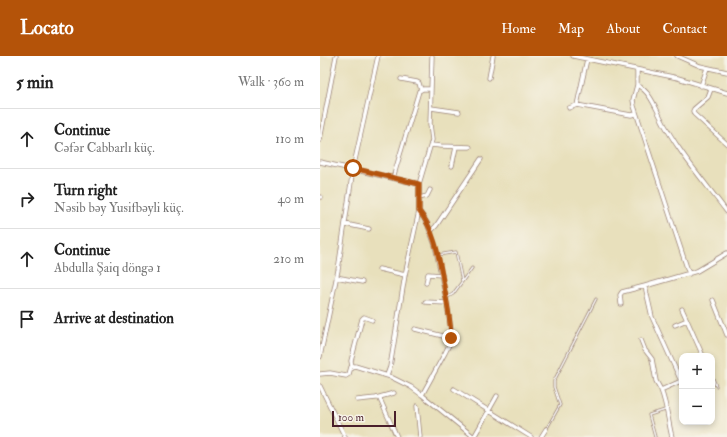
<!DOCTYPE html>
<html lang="en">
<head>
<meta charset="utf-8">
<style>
	body { margin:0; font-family:"IM FELL Double Pica",serif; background:#f6f6f6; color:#222 }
	.controls { position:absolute; right:12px; bottom:12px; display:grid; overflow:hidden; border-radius:8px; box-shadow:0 2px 6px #0003 }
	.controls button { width:36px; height:36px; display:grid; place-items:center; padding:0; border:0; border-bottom:1px solid #e0e0e0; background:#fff; color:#222; font:20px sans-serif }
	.scale { position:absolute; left:12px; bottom:10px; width:64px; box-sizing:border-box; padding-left:4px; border:2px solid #4a1f2b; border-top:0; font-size:11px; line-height:14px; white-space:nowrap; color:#4a1f2b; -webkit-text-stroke:3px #f7f3e8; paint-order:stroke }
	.stop { position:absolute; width:12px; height:12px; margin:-9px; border:3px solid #b45309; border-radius:50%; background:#fff }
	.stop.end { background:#b45309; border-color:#fff; box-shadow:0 1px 4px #0008 }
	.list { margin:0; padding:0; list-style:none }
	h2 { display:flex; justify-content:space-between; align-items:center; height:52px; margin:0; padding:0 16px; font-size:17px }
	h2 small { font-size:13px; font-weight:400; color:#767676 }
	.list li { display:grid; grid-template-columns:26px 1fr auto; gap:12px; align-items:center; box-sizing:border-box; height:60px; padding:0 16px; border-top:1px solid #e0e0e0 }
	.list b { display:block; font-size:15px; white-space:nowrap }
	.list p { margin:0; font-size:13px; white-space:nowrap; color:#767676 }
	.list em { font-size:13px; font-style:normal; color:#767676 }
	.icon { flex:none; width:22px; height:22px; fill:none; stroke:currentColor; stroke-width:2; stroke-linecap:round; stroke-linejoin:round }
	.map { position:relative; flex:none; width:407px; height:381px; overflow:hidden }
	header { display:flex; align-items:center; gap:24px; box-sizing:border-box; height:56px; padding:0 20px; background:#b45309; color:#fff }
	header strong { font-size:19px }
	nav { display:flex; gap:22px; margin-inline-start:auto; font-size:14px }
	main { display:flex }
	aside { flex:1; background:#fff }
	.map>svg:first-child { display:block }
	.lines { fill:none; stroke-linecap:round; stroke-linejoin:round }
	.service-casing { stroke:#998074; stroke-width:3 }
	.minor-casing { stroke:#998074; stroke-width:5 }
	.service { stroke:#fff; stroke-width:1.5 }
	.minor { stroke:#fff; stroke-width:3.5 }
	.route { stroke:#b45309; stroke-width:5 }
</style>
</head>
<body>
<header>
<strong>Locato</strong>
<nav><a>Home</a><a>Map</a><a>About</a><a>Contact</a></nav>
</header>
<main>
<aside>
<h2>5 min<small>Walk · 360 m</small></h2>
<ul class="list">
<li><svg class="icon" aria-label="ahead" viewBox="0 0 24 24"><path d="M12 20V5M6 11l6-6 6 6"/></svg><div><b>Continue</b><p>Cəfər Cabbarlı küç.</p></div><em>110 m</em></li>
<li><svg class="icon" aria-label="right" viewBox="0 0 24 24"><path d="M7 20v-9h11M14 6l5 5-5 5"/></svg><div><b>Turn right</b><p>Nəsib bəy Yusifbəyli küç.</p></div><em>40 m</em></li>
<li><svg class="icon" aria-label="ahead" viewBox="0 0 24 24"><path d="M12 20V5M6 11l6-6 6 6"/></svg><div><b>Continue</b><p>Abdulla Şaiq döngə 1</p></div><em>210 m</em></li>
<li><svg class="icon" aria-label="arrive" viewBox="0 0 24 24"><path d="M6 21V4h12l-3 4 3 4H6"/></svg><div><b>Arrive at destination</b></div></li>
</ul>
</aside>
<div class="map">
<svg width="407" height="381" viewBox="0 0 407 381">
	<rect width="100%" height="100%" fill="#f7f3e8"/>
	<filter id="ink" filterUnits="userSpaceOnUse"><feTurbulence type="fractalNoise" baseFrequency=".025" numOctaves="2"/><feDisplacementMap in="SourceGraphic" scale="8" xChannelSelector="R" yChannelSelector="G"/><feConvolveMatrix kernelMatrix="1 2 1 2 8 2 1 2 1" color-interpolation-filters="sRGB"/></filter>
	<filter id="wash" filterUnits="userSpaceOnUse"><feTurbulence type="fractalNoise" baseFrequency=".012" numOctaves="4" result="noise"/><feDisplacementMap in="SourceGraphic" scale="16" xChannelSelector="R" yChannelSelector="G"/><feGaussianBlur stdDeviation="0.9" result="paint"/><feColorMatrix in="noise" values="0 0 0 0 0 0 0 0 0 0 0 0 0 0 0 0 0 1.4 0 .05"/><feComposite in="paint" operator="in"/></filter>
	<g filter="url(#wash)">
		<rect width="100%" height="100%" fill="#e8e0bc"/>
	</g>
	<g filter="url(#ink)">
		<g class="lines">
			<g class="service-casing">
				<path id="service" d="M 118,199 L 136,196 L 142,225
					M 126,242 L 133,238 L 152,212
					M 392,320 L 396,330
					M 227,372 L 240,349 L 234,331 L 234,325 L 276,243
					M 335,381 L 329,359 L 345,354"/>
			</g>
			<g class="minor-casing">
				<path id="minor" d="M 253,0 L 358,22 L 407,37
					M 357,0 L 380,10 L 407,16
					M 317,14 L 317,29 L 313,44 L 314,50 L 369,218
					M 169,22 L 173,0
					M 81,23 L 97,26 L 99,27 L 101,34
					M 317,29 C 329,35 334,48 340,60 C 357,95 384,125 407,156
					M 381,30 L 387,12
					M 391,33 L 388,41 L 374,53 L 373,55 L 374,58 L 407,88
					M 257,49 L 267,3
					M 111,52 L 139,56
					M 249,52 L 257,49 L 311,59 L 316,58
					M 0,84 L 16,0
					M 111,89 L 121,90 L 150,91
					M 0,106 L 99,128
					M 132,110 L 136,91
					M 73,122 L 99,35 L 103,33 L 111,33
					M 0,141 L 1,141
					M 99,142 L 107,140 L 110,134
					M 99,155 L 107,167 L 115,189 L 127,247 L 131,275 L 130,287 L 125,297 L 102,339
					M 25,168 L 49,173
					M 111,175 L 116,170 L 161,103
					M 59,213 L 85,219
					M 16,221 L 42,226
					M 106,227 L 108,218 L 122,219
					M 393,244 L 407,279
					M 105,246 L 127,247
					M 301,248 L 300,239 L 302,236 L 325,230
					M 362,253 L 383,300
					M 355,269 L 367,264
					M 95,273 L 131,282
					M 321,284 L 325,294 L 332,303 L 336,325 L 341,334
					M 0,301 L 18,214 L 33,113 L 58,0
					M 32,310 L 31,305 L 42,263 L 44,261 L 52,264
					M 0,318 L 10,317 L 26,320 L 29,318 L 31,311 L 35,310 L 71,321 L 91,331 L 102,339 L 154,381
					M 67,319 L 70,311 L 85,219 L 99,155 L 99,128 L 112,84 L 110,68 L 112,0
					M 0,330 L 25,381
					M 134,333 L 211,381
					M 59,341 L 77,381
					M 37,344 L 56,342 L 74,337
					M 97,350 L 100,381
					M 154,381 L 177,340
					M 221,381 L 226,373
					M 352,381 C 348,365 347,349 341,334 L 361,325 L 332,261 L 325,230 L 377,215 L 407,197"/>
			</g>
			<use href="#service" class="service"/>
			<use href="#minor" class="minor"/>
		</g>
	</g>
	<g class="lines" filter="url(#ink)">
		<path class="route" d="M 33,112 L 99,128 L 99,155 C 116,176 119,204 124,230 C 127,248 131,265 131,282"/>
	</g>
</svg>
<div class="controls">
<button>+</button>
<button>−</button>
</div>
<div class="scale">100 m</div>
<div class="stop" style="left:33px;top:112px"></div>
<div class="stop end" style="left:131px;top:282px"></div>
</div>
</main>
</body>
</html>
